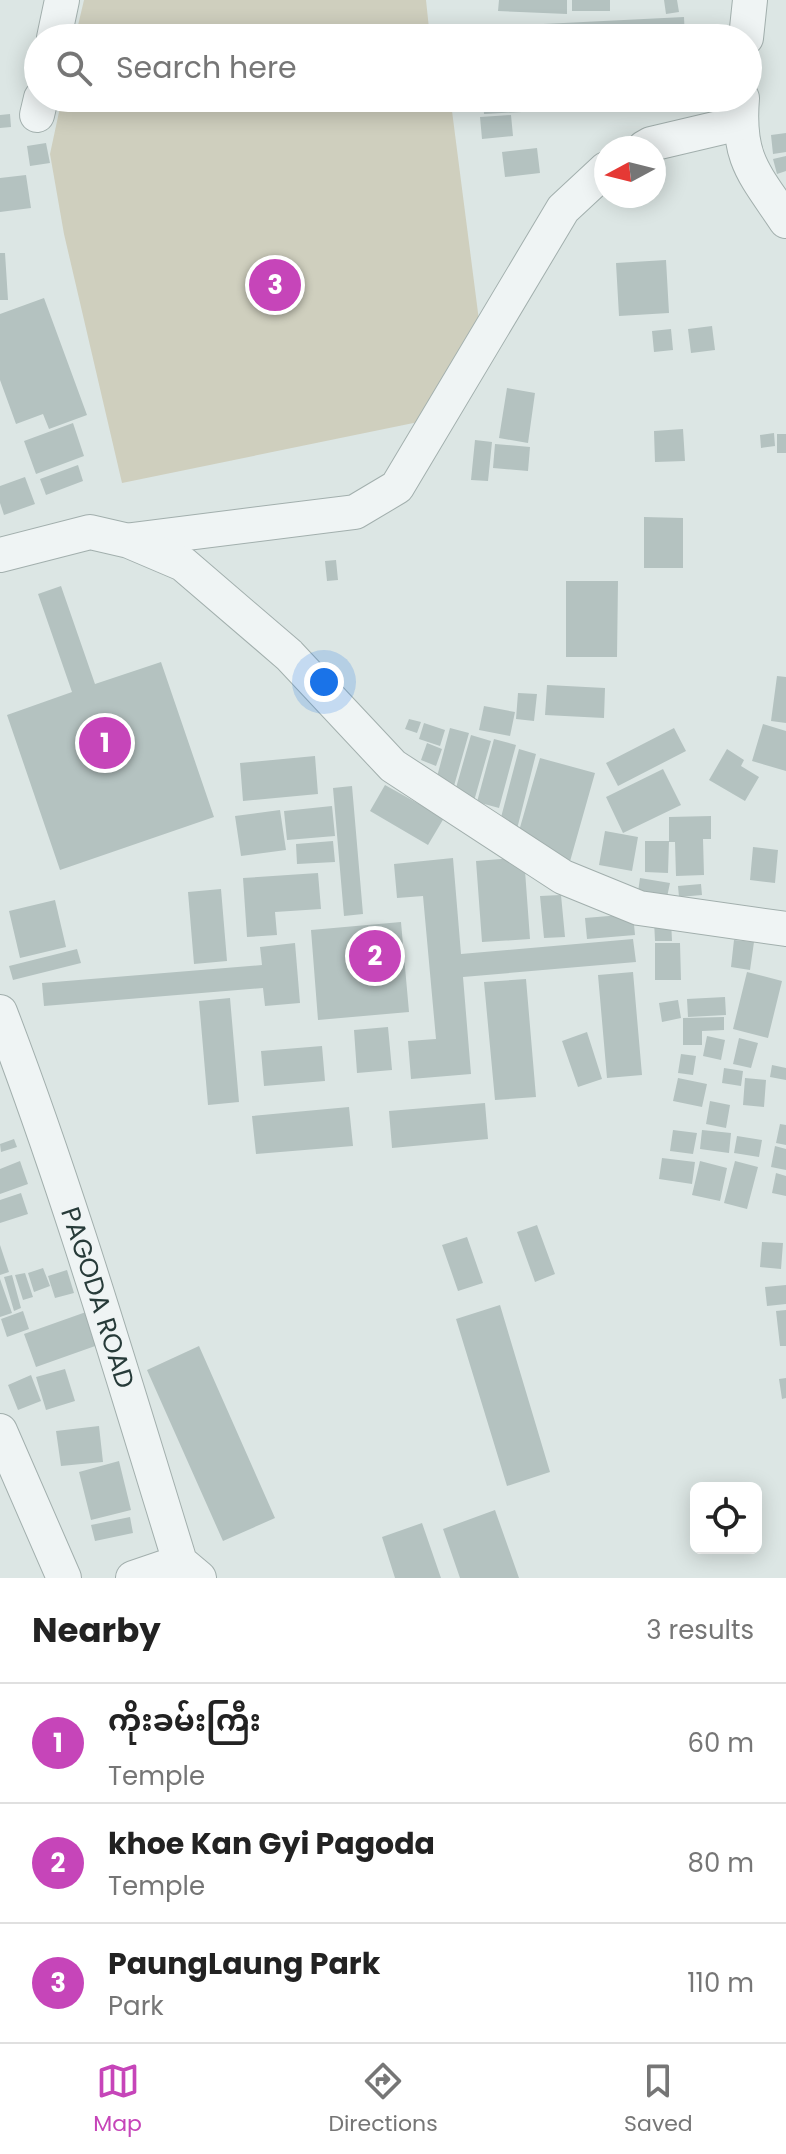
<!DOCTYPE html>
<html lang="en">
<head>
<meta charset="utf-8">
<style>
	body { margin:0; font-family:Poppins,"Noto Sans Myanmar",sans-serif; background:#f6f6f6; color:#222 }
	.controls { position:absolute; right:24px; bottom:24px; display:grid; overflow:hidden; border-radius:12px; box-shadow:0 4px 20px #0003 }
	.controls button { width:72px; height:72px; display:grid; place-items:center; padding:0; border:0; border-bottom:2px solid #e0e0e0; background:#fff; color:#222; font:40px sans-serif }
	.compass { position:absolute; left:594px; top:136px; width:72px; height:72px; border-radius:50%; background:#fff; box-shadow:0 4px 20px #0003; rotate:263deg }
	.you { position:absolute; left:324px; top:682px; width:28px; height:28px; margin:-20px; border:6px solid #fff; border-radius:50%; background:#1a73e8; box-shadow:0 0 0 12px #1a73e833 }
	.badge { display:grid; place-items:center; width:52px; height:52px; border-radius:50%; background:#c645b9; color:#fff; font-size:26px; font-weight:700 }
	.pin { position:absolute; translate:-50% -50%; border:4px solid #fff; box-shadow:0 2px 8px #0006 }
	.list { margin:0; padding:0; list-style:none }
	h2 { display:flex; justify-content:space-between; align-items:center; height:104px; margin:0; padding:0 32px; font-size:34px }
	h2 small { font-size:26px; font-weight:400; color:#767676 }
	.list li { display:grid; grid-template-columns:52px 1fr auto; gap:24px; align-items:center; box-sizing:border-box; height:120px; padding:0 32px; border-top:2px solid #e0e0e0 }
	.list b { display:block; font-size:30px; white-space:nowrap }
	.list p { margin:0; font-size:26px; white-space:nowrap; color:#767676 }
	.list em { font-size:26px; font-style:normal; color:#767676 }
	.icon { flex:none; width:44px; height:44px; fill:none; stroke:currentColor; stroke-width:2; stroke-linecap:round; stroke-linejoin:round }
	.map { position:relative; flex:none; width:786px; height:1578px; overflow:hidden }
	.search { position:absolute; background:#fff; box-shadow:0 4px 20px #0003; left:24px; right:24px; top:24px; height:88px; display:flex; align-items:center; gap:20px; box-sizing:border-box; padding:0 28px; border-radius:44px; color:#767676; font-size:30px }
	.sheet { height:464px; background:#fff }
	nav { display:flex; justify-content:space-around; align-items:center; box-sizing:border-box; height:112px; border-top:2px solid #e0e0e0; background:#fff; font-size:22px; color:#767676 }
	nav a { display:grid; justify-items:center; gap:4px }
	nav .on { color:#c645b9 }
	.map>svg:first-child { display:block }
	.green { fill:#cfcfbe }
	.building { fill:#b4c2c0 }
	.lines { fill:none; stroke-linecap:round; stroke-linejoin:round }
	.minor-casing { stroke:#a2afad; stroke-width:36 }
	.minor { stroke:#eff4f4; stroke-width:34 }
	.labels { text-anchor:middle; stroke-width:7; stroke-linejoin:round; paint-order:stroke }
	.street-label { font-size:26px; fill:#273b39; stroke:#ebf3f2 }
</style>
</head>
<body>
<div class="map">
<svg width="786" height="1578" viewBox="0 0 786 1578">
	<rect width="100%" height="100%" fill="#dce6e4"/>
	<path class="green" d="M 84,0 L 426,0 L 430,38 L 75,38 Z
		M 62,98 L 446,98 L 452,111 L 481,336 L 433,419 L 122,483 L 64,234 L 50,154 Z"/>
	<path class="building" d="M 499,0 L 567,0 L 567,14 L 498,11 Z
		M 572,0 L 610,0 L 610,11 L 572,11 Z
		M 664,0 L 677,0 L 679,12 L 666,14 Z
		M 684,17 L 685,38 L 480,38 L 480,27 Z
		M 483,98 L 688,98 L 689,103 L 484,114 Z
		M 10,114 L 11,127 L 0,128 L 0,115 Z
		M 511,115 L 513,136 L 482,139 L 480,117 Z
		M 786,133 L 786,152 L 773,154 L 771,135 Z
		M 46,143 L 50,163 L 30,166 L 27,146 Z
		M 537,148 L 540,173 L 505,177 L 502,152 Z
		M 786,156 L 786,171 L 777,174 L 773,159 Z
		M 26,175 L 31,208 L 0,212 L 0,178 Z
		M 0,253 L 5,253 L 8,300 L 0,300 Z
		M 666,260 L 669,313 L 619,316 L 616,263 Z
		M 44,298 L 87,415 L 49,429 L 43,414 L 16,424 L 0,380 L 0,314 Z
		M 712,326 L 715,350 L 691,353 L 688,329 Z
		M 671,329 L 673,350 L 654,352 L 652,331 Z
		M 507,388 L 535,393 L 528,443 L 499,438 Z
		M 73,423 L 84,456 L 36,474 L 24,441 Z
		M 683,429 L 685,461 L 655,462 L 654,431 Z
		M 774,433 L 775,446 L 761,448 L 760,435 Z
		M 777,434 L 786,434 L 786,453 L 777,453 Z
		M 475,440 L 492,442 L 488,481 L 471,480 Z
		M 495,444 L 530,447 L 528,471 L 493,468 Z
		M 78,465 L 83,481 L 46,495 L 40,479 Z
		M 25,477 L 35,504 L 4,515 L 0,503 L 0,486 Z
		M 644,517 L 683,518 L 683,568 L 644,568 Z
		M 336,560 L 338,580 L 327,581 L 325,561 Z
		M 566,581 L 618,581 L 617,657 L 566,657 Z
		M 61,586 L 95,684 L 161,662 L 214,817 L 60,870 L 7,715 L 72,692 L 38,594 Z
		M 777,676 L 786,677 L 786,723 L 771,721 Z
		M 547,685 L 605,688 L 604,718 L 545,715 Z
		M 518,693 L 537,694 L 534,721 L 516,719 Z
		M 484,706 L 515,712 L 510,736 L 479,730 Z
		M 409,719 L 421,722 L 417,733 L 405,729 Z
		M 424,723 L 445,730 L 440,746 L 419,739 Z
		M 763,724 L 786,731 L 786,771 L 752,761 Z
		M 450,728 L 469,733 L 452,793 L 434,788 Z
		M 674,728 L 686,751 L 618,786 L 606,763 Z
		M 471,735 L 491,741 L 474,801 L 454,795 Z
		M 494,739 L 516,745 L 499,808 L 477,802 Z
		M 427,743 L 442,749 L 436,766 L 421,760 Z
		M 519,749 L 536,754 L 517,829 L 499,825 Z
		M 727,749 L 744,760 L 741,766 L 759,777 L 745,801 L 709,780 Z
		M 315,756 L 318,794 L 243,801 L 240,763 Z
		M 540,758 L 595,773 L 569,865 L 519,831 Z
		M 663,769 L 681,805 L 623,833 L 606,797 Z
		M 385,785 L 444,818 L 428,845 L 370,811 Z
		M 352,786 L 363,914 L 344,916 L 333,788 Z
		M 332,806 L 335,836 L 287,840 L 284,811 Z
		M 280,810 L 286,850 L 241,856 L 235,816 Z
		M 711,816 L 711,839 L 703,839 L 704,875 L 676,876 L 675,842 L 669,842 L 669,817 Z
		M 605,831 L 638,837 L 632,871 L 599,865 Z
		M 333,841 L 335,862 L 297,864 L 296,844 Z
		M 645,841 L 669,841 L 668,873 L 645,872 Z
		M 753,847 L 778,850 L 775,883 L 750,880 Z
		M 524,857 L 530,939 L 482,942 L 476,861 Z
		M 453,858 L 461,954 L 633,939 L 636,962 L 463,977 L 471,1074 L 411,1079 L 408,1041 L 436,1039 L 423,896 L 397,898 L 394,864 Z
		M 318,873 L 321,909 L 275,912 L 277,935 L 247,937 L 243,878 Z
		M 640,878 L 670,883 L 667,897 L 638,892 Z
		M 701,884 L 702,895 L 679,897 L 678,886 Z
		M 221,889 L 227,961 L 194,964 L 188,892 Z
		M 561,895 L 565,937 L 544,938 L 540,896 Z
		M 55,900 L 66,947 L 20,958 L 9,911 Z
		M 633,914 L 635,935 L 587,939 L 585,918 Z
		M 654,920 L 671,920 L 672,941 L 655,941 Z
		M 401,922 L 409,1012 L 318,1020 L 311,930 Z
		M 734,940 L 754,942 L 750,970 L 731,967 Z
		M 295,943 L 300,1003 L 265,1006 L 263,988 L 44,1006 L 42,983 L 262,965 L 260,947 Z
		M 655,943 L 680,943 L 681,980 L 655,980 Z
		M 77,949 L 81,963 L 13,980 L 9,966 Z
		M 633,972 L 642,1075 L 607,1078 L 598,975 Z
		M 747,972 L 782,981 L 768,1038 L 733,1029 Z
		M 526,979 L 536,1097 L 495,1100 L 484,982 Z
		M 725,997 L 726,1015 L 688,1017 L 687,999 Z
		M 230,998 L 239,1102 L 208,1105 L 199,1001 Z
		M 678,1000 L 681,1018 L 662,1022 L 659,1003 Z
		M 724,1017 L 724,1030 L 702,1031 L 702,1045 L 683,1045 L 683,1018 Z
		M 388,1027 L 392,1070 L 357,1073 L 354,1030 Z
		M 587,1032 L 602,1079 L 578,1087 L 562,1041 Z
		M 707,1036 L 725,1040 L 721,1060 L 703,1056 Z
		M 739,1038 L 758,1043 L 751,1068 L 733,1064 Z
		M 322,1046 L 325,1081 L 264,1086 L 261,1051 Z
		M 681,1054 L 696,1056 L 693,1075 L 678,1073 Z
		M 772,1065 L 786,1068 L 786,1080 L 770,1077 Z
		M 724,1068 L 743,1071 L 741,1086 L 722,1083 Z
		M 678,1078 L 707,1084 L 702,1107 L 673,1101 Z
		M 745,1078 L 766,1080 L 764,1107 L 743,1105 Z
		M 710,1101 L 730,1105 L 726,1128 L 706,1124 Z
		M 485,1103 L 488,1139 L 392,1148 L 389,1111 Z
		M 349,1107 L 353,1146 L 256,1154 L 252,1116 Z
		M 780,1124 L 786,1125 L 786,1145 L 776,1143 Z
		M 673,1130 L 697,1133 L 693,1154 L 670,1151 Z
		M 702,1130 L 731,1133 L 729,1153 L 700,1149 Z
		M 737,1136 L 762,1140 L 759,1157 L 734,1153 Z
		M 14,1139 L 17,1147 L 1,1152 L 0,1144 Z
		M 775,1146 L 786,1149 L 786,1170 L 771,1167 Z
		M 662,1158 L 695,1162 L 692,1184 L 659,1179 Z
		M 20,1161 L 28,1184 L 0,1194 L 0,1169 Z
		M 700,1161 L 727,1168 L 720,1201 L 692,1195 Z
		M 735,1161 L 758,1167 L 747,1209 L 724,1203 Z
		M 776,1173 L 786,1176 L 786,1196 L 772,1193 Z
		M 21,1193 L 28,1214 L 0,1223 L 0,1200 Z
		M 537,1225 L 555,1274 L 535,1282 L 517,1232 Z
		M 467,1237 L 483,1283 L 458,1291 L 442,1245 Z
		M 762,1242 L 783,1243 L 781,1269 L 760,1267 Z
		M 0,1245 L 9,1272 L 0,1275 Z
		M 43,1268 L 50,1286 L 34,1292 L 28,1273 Z
		M 67,1270 L 74,1293 L 55,1298 L 48,1276 Z
		M 25,1273 L 33,1297 L 23,1300 L 15,1275 Z
		M 12,1275 L 21,1308 L 14,1311 L 4,1277 Z
		M 0,1279 L 12,1313 L 0,1317 Z
		M 786,1285 L 786,1304 L 767,1306 L 765,1287 Z
		M 500,1305 L 550,1472 L 507,1486 L 456,1319 Z
		M 786,1310 L 786,1346 L 780,1346 L 776,1311 Z
		M 23,1311 L 29,1329 L 7,1337 L 1,1319 Z
		M 86,1312 L 98,1345 L 36,1367 L 24,1334 Z
		M 199,1346 L 275,1518 L 223,1541 L 147,1370 Z
		M 65,1369 L 75,1401 L 46,1410 L 36,1377 Z
		M 31,1375 L 41,1401 L 18,1410 L 8,1385 Z
		M 786,1378 L 786,1398 L 782,1399 L 779,1379 Z
		M 99,1426 L 103,1462 L 61,1466 L 56,1431 Z
		M 119,1461 L 131,1510 L 91,1520 L 79,1472 Z
		M 495,1510 L 519,1578 L 460,1578 L 443,1529 Z
		M 130,1517 L 133,1533 L 95,1541 L 91,1525 Z
		M 422,1523 L 441,1578 L 395,1578 L 382,1537 Z"/>
	<g class="lines">
		<g class="minor-casing">
			<g id="minor">
				<path d="M 54,38 L 62,0"/>
				<path d="M 746,38 L 750,0"/>
				<path d="M 742,98 C 737,159 754,173 786,221"/>
				<path d="M 37,115 L 41,98"/>
				<path d="M 644,148 L 651,144 L 740,123"/>
				<path d="M 132,540 L 355,512 L 397,487 L 563,209 L 606,169"/>
				<path d="M 0,555 L 90,532 L 129,541 L 183,564 L 289,655 L 393,766 L 563,877 L 639,908 L 786,929"/>
				<path id="s1" d="M 0,1012 C 69,1192 123,1378 180,1562 L 199,1578"/>
				<path d="M 0,1431 L 64,1578"/>
				<path d="M 133,1578 L 180,1562"/>
			</g>
		</g>
		<use href="#minor" class="minor"/>
	</g>
	<g class="labels">
		<g class="street-label">
			<text dy="9" stroke="none"><textPath href="#s1" startOffset="302">PAGODA ROAD</textPath></text>
		</g>
	</g>
</svg>
<div class="controls">
<button><svg class="icon" aria-label="locate" viewBox="0 0 24 24"><circle cx="12" cy="12" r="6"/><path d="M12 2v4M12 18v4M2 12h4M18 12h4"/></svg></button>
</div>
<svg class="compass" viewBox="-18 -18 36 36"><path d="M0-13l5 13h-10z" fill="#e53935"/><path d="M0 13l5-13h-10z" fill="#767676"/></svg>
<div class="you"></div>
<div class="pin badge" style="left:105px;top:743px">1</div>
<div class="pin badge" style="left:375px;top:956px">2</div>
<div class="pin badge" style="left:275px;top:285px">3</div>
<div class="search"><svg class="icon" aria-label="search" viewBox="0 0 24 24"><circle cx="10" cy="10" r="6"/><path d="M15 15l6 6"/></svg>Search here</div>
</div>
<section class="sheet">
<h2>Nearby<small>3 results</small></h2>
<ul class="list">
<li><span class="badge">1</span><div><b>ကိုးခမ်းကြီး</b><p>Temple</p></div><em>60 m</em></li>
<li><span class="badge">2</span><div><b>khoe Kan Gyi Pagoda</b><p>Temple</p></div><em>80 m</em></li>
<li><span class="badge">3</span><div><b>PaungLaung Park</b><p>Park</p></div><em>110 m</em></li>
</ul>
</section>
<nav>
<a class="on"><svg class="icon" aria-label="map" viewBox="0 0 24 24"><path d="M3 6l6-2 6 2 6-2v14l-6 2-6-2-6 2zM9 4v14M15 6v14"/></svg>Map</a>
<a><svg class="icon" aria-label="directions" viewBox="0 0 24 24"><path d="M12 3l9 9-9 9-9-9zM9 14v-3h6M13 9l2 2-2 2"/></svg>Directions</a>
<a><svg class="icon" aria-label="saved" viewBox="0 0 24 24"><path d="M7 4h10v16l-5-4-5 4z"/></svg>Saved</a>
</nav>
</body>
</html>
